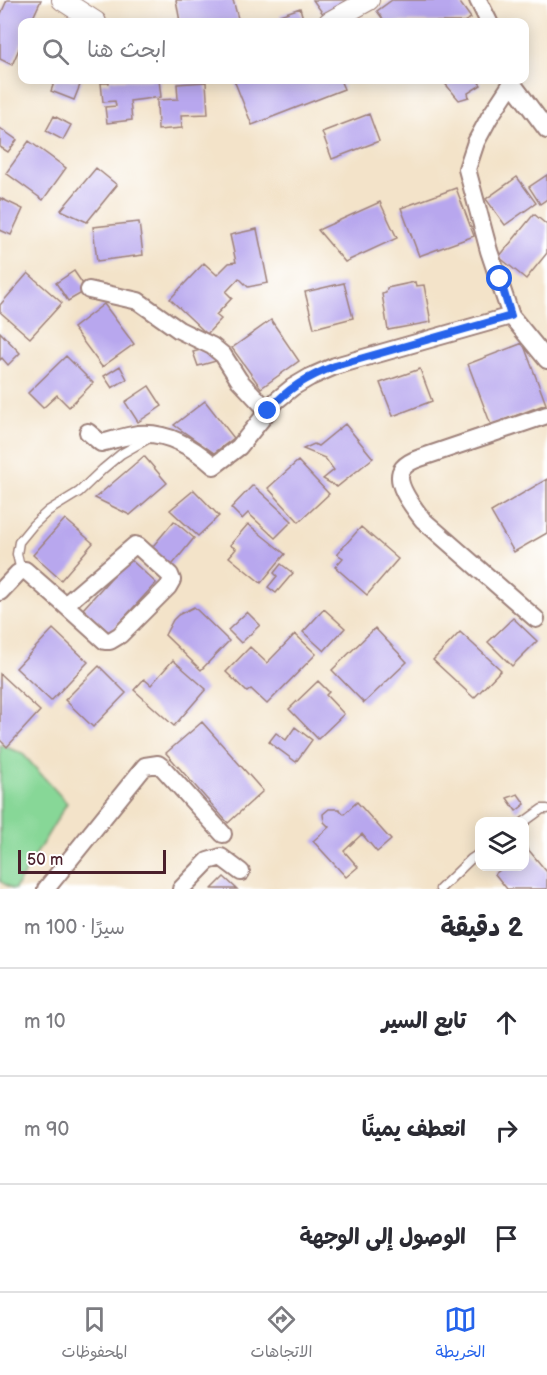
<!DOCTYPE html>
<html lang="ar">
<head>
<meta charset="utf-8">
<style>
	body { margin:0; font-family:"Balsamiq Sans","Playpen Sans Arabic",sans-serif; background:#f7f7f7; color:#2b2b33; direction:rtl }
	.controls { position:absolute; right:18px; bottom:18px; display:grid; overflow:hidden; border-radius:12px; box-shadow:0 3px 15px #0003 }
	.controls button { width:54px; height:54px; display:grid; place-items:center; padding:0; border:0; border-bottom:2px solid #e1e1e2; background:#fff; color:#2b2b33; font:30px sans-serif }
	.scale { position:absolute; left:18px; bottom:15px; width:148px; box-sizing:border-box; padding-left:6px; border:3px solid #4a1f2b; border-top:0; font-size:16px; line-height:21px; white-space:nowrap; color:#4a1f2b; -webkit-text-stroke:4px #fff; paint-order:stroke }
	.stop { position:absolute; width:18px; height:18px; margin:-14px; border:4px solid #2563eb; border-radius:50%; background:#fff }
	.stop.end { background:#2563eb; border-color:#fff; box-shadow:0 2px 6px #0008 }
	.list { margin:0; padding:0; list-style:none }
	h2 { display:flex; justify-content:space-between; align-items:center; height:78px; margin:0; padding:0 24px; font-size:26px }
	h2 small { font-size:20px; font-weight:400; color:#7c7c81 }
	.list li { display:grid; grid-template-columns:39px 1fr auto; gap:18px; align-items:center; box-sizing:border-box; height:108px; padding:0 24px; border-top:2px solid #e1e1e2 }
	.list b { display:block; font-size:22px; white-space:nowrap }
	.list em { font-size:20px; font-style:normal; color:#7c7c81 }
	.icon { flex:none; width:33px; height:33px; fill:none; stroke:currentColor; stroke-width:2; stroke-linecap:round; stroke-linejoin:round }
	.map { position:relative; flex:none; width:547px; height:889px; overflow:hidden; direction:ltr }
	.search { position:absolute; background:#fff; box-shadow:0 3px 15px #0003; left:18px; right:18px; top:18px; height:66px; display:flex; align-items:center; gap:15px; box-sizing:border-box; padding:0 21px; border-radius:12px; color:#7c7c81; font-size:22px }
	.sheet { height:402px; background:#fff }
	nav { display:flex; justify-content:space-around; align-items:center; box-sizing:border-box; height:84px; border-top:2px solid #e1e1e2; background:#fff; font-size:16px; color:#7c7c81 }
	nav a { display:grid; justify-items:center; gap:3px }
	nav .on { color:#2563eb }
	.map>svg:first-child { display:block }
	.green { fill:#87d797; stroke:#687b61; stroke-width:1.5 }
	.building { fill:#b8a7ee }
	.lines { fill:none; stroke-linecap:round; stroke-linejoin:round }
	.service-casing { stroke:#9e817a; stroke-width:11 }
	.minor-casing { stroke:#9e817a; stroke-width:20 }
	.tertiary-casing { stroke:#9e817a; stroke-width:22 }
	.service { stroke:#fff; stroke-width:8 }
	.minor { stroke:#fff; stroke-width:16 }
	.tertiary { stroke:#fff; stroke-width:20 }
	.route { stroke:#2563eb; stroke-width:8 }
</style>
</head>
<body>
<div class="map">
<svg width="547" height="889" viewBox="0 0 547 889">
	<rect width="100%" height="100%" fill="#fff"/>
	<filter id="ink" filterUnits="userSpaceOnUse"><feTurbulence type="fractalNoise" baseFrequency=".0167" numOctaves="2"/><feDisplacementMap in="SourceGraphic" scale="12" xChannelSelector="R" yChannelSelector="G"/><feConvolveMatrix kernelMatrix="1 2 1 2 8 2 1 2 1" color-interpolation-filters="sRGB"/></filter>
	<filter id="wash" filterUnits="userSpaceOnUse"><feTurbulence type="fractalNoise" baseFrequency=".008" numOctaves="4" result="noise"/><feDisplacementMap in="SourceGraphic" scale="24" xChannelSelector="R" yChannelSelector="G"/><feGaussianBlur stdDeviation="1.35" result="paint"/><feColorMatrix in="noise" values="0 0 0 0 0 0 0 0 0 0 0 0 0 0 0 0 0 1.4 0 .05"/><feComposite in="paint" operator="in"/></filter>
	<g filter="url(#wash)">
		<rect width="100%" height="100%" fill="#f3e3c9"/>
		<path class="green" d="M 0,745 L 22,753 L 67,803 L 15,889 L 12,889 L 0,881 Z"/>
		<g id="blocks">
			<path class="building" d="M 7,0 L 41,0 L 31,22 L 22,22 L 22,42 L 12,65 L 0,59 L 0,16 Z
				M 176,0 L 233,0 L 239,22 L 180,22 Z
				M 313,0 L 352,0 L 326,18 Z
				M 392,0 L 458,0 L 471,18 L 464,22 L 385,22 L 377,11 Z
				M 300,8 L 304,22 L 282,22 L 280,15 Z
				M 55,80 L 82,80 L 74,100 L 51,91 Z
				M 109,80 L 159,80 L 161,97 L 130,101 L 132,120 L 107,123 L 105,107 L 116,106 L 115,101 L 103,102 L 101,83 L 109,83 Z
				M 234,80 L 340,80 L 344,89 L 252,125 Z
				M 442,80 L 477,80 L 481,85 L 468,93 L 469,97 L 459,100 Z
				M 206,82 L 208,114 L 181,115 L 182,128 L 158,130 L 157,100 L 178,99 L 177,84 Z
				M 369,114 L 379,141 L 332,159 L 322,132 Z
				M 54,116 L 71,125 L 63,140 L 46,131 Z
				M 0,128 L 17,140 L 8,152 L 0,147 Z
				M 29,141 L 66,168 L 43,200 L 6,173 Z
				M 96,168 L 117,185 L 87,222 L 61,210 Z
				M 547,175 L 547,199 L 540,204 L 529,187 Z
				M 517,177 L 536,203 L 505,225 L 486,199 Z
				M 456,188 L 474,236 L 419,256 L 401,208 Z
				M 0,198 L 23,209 L 11,235 L 0,230 Z
				M 380,202 L 397,238 L 345,262 L 318,230 Z
				M 534,214 L 547,225 L 547,253 L 526,279 L 499,257 Z
				M 139,222 L 143,255 L 97,261 L 93,227 Z
				M 257,229 L 268,283 L 248,287 L 239,278 L 226,292 L 232,298 L 216,315 L 221,319 L 207,334 L 170,299 L 204,263 L 217,275 L 229,263 L 236,262 L 230,235 Z
				M 74,271 L 87,290 L 68,301 L 56,283 Z
				M 28,273 L 62,303 L 30,338 L 0,312 L 0,305 Z
				M 415,282 L 416,286 L 424,285 L 431,322 L 388,330 L 382,294 L 386,293 L 387,288 Z
				M 344,283 L 353,318 L 314,328 L 305,292 Z
				M 104,304 L 134,344 L 102,367 L 73,328 Z
				M 271,320 L 299,361 L 261,388 L 232,348 Z
				M 0,332 L 20,353 L 8,365 L 2,358 L 0,360 Z
				M 523,343 L 546,404 L 491,425 L 468,364 Z
				M 212,347 L 216,361 L 198,366 L 193,352 Z
				M 66,356 L 93,383 L 69,407 L 57,395 L 43,408 L 28,393 Z
				M 120,366 L 127,379 L 112,388 L 104,376 Z
				M 420,369 L 432,401 L 393,416 L 380,383 Z
				M 149,386 L 162,406 L 138,422 L 125,402 Z
				M 205,401 L 234,438 L 214,453 L 174,425 Z
				M 345,424 L 373,458 L 337,487 L 323,479 L 334,470 L 325,458 L 303,449 L 314,444 L 318,446 Z
				M 144,456 L 167,483 L 130,515 L 95,498 Z
				M 298,461 L 329,494 L 299,522 L 268,488 Z
				M 547,479 L 547,533 L 514,552 L 491,512 Z
				M 253,485 L 292,521 L 275,538 L 248,513 L 242,519 L 231,508 Z
				M 194,490 L 219,516 L 198,536 L 170,510 Z
				M 65,519 L 93,543 L 61,580 L 33,555 Z
				M 174,521 L 194,538 L 169,569 L 148,552 Z
				M 248,524 L 285,554 L 261,583 L 229,557 L 236,549 L 230,545 Z
				M 361,527 L 398,559 L 367,595 L 335,567 L 343,558 L 337,554 Z
				M 129,558 L 156,583 L 110,633 L 83,609 Z
				M 281,564 L 293,573 L 276,593 L 268,587 L 277,576 L 274,573 Z
				M 194,607 L 229,641 L 201,670 L 165,635 L 173,620 L 178,615 Z
				M 324,609 L 345,628 L 324,651 L 303,632 Z
				M 247,612 L 260,625 L 241,643 L 228,630 Z
				M 513,618 L 537,641 L 512,666 L 488,642 Z
				M 375,628 L 407,662 L 364,703 L 332,670 Z
				M 53,629 L 88,662 L 51,701 L 16,668 Z
				M 460,632 L 501,670 L 474,698 L 433,660 Z
				M 295,634 L 316,654 L 267,704 L 251,689 L 247,692 L 226,672 L 250,647 L 267,663 Z
				M 173,660 L 206,689 L 174,726 L 134,690 L 144,679 L 151,685 Z
				M 99,666 L 126,693 L 93,727 L 65,700 Z
				M 0,674 L 40,711 L 7,747 L 0,740 Z
				M 318,681 L 329,692 L 326,695 L 344,714 L 318,739 L 289,709 Z
				M 202,722 L 263,791 L 228,823 L 166,753 Z
				M 295,727 L 312,740 L 296,762 L 269,742 L 276,733 L 286,740 Z
				M 518,794 L 525,804 L 516,811 L 507,798 Z
				M 357,802 L 391,840 L 377,852 L 362,834 L 344,851 L 358,867 L 346,877 L 313,841 L 329,827 L 324,822 L 323,814 L 329,809 L 339,809 L 344,814 Z
				M 527,848 L 547,872 L 547,889 L 507,889 L 495,874 L 505,866 L 524,866 L 524,850 Z
				M 224,877 L 237,889 L 212,889 Z"/>
		</g>
	</g>
	<g filter="url(#ink)">
		<use href="#blocks" fill-opacity="0" stroke="#9e817a" stroke-width="1.5"/>
		<g class="lines">
			<g class="service-casing">
				<path id="service" d="M 21,571 L 17,554 L 19,542 L 33,525 L 48,511 L 79,492 L 103,469 L 121,454 L 151,437
					M 524,822 L 542,809 L 547,809
					M 440,889 L 471,859 L 480,853"/>
			</g>
			<g class="minor-casing">
				<path id="minor" d="M 478,0 L 489,22
					M 511,80 L 512,83 L 547,130
					M 512,83 L 489,118 L 476,142 L 467,169 L 489,251 L 511,316 L 547,360
					M 89,290 L 138,301 L 179,330 L 212,346 L 223,355 L 239,380 L 268,411
					M 88,432 L 101,443 C 113,440 126,436 138,434 C 168,431 193,447 214,466 L 239,447 L 277,400 L 293,387 L 310,377 L 335,366 L 511,316
					M 0,592 L 18,573 L 23,570 L 25,570 L 65,605 L 135,545 L 138,546 L 170,575 L 172,580 L 168,587 L 120,635 L 110,641 L 105,641 L 65,605
					M 536,619 L 423,520 C 414,508 392,482 403,468 C 407,463 414,460 420,458 L 547,415
					M 46,889 L 145,766 L 158,764 L 162,767 L 223,834
					M 181,889 L 208,861 L 221,857 L 241,872"/>
			</g>
			<g class="tertiary-casing">
				<path id="tertiary" d="M 62,0 L 96,22
					M 329,22 L 369,0"/>
			</g>
			<use href="#service" class="service"/>
			<use href="#minor" class="minor"/>
			<use href="#tertiary" class="tertiary"/>
		</g>
	</g>
	<g class="lines" filter="url(#ink)">
		<path class="route" d="M 268,411 C 288,388 307,377 335,366 L 511,316 L 500,279"/>
	</g>
</svg>
<div class="controls">
<button><svg class="icon" aria-label="layers" viewBox="0 0 24 24"><path d="M12 4l9 5-9 5-9-5zM3 14l9 5 9-5"/></svg></button>
</div>
<div class="scale">50 m</div>
<div class="stop" style="left:500px;top:279px"></div>
<div class="stop end" style="left:268px;top:411px"></div>
<div class="search"><svg class="icon" aria-label="search" viewBox="0 0 24 24"><circle cx="10" cy="10" r="6"/><path d="M15 15l6 6"/></svg>ابحث هنا</div>
</div>
<section class="sheet">
<h2>2 دقيقة<small>سيرًا · 100 m</small></h2>
<ul class="list">
<li><svg class="icon" aria-label="ahead" viewBox="0 0 24 24"><path d="M12 20V5M6 11l6-6 6 6"/></svg><div><b>تابع السير</b></div><em>10 m</em></li>
<li><svg class="icon" aria-label="right" viewBox="0 0 24 24"><path d="M7 20v-9h11M14 6l5 5-5 5"/></svg><div><b>انعطف يمينًا</b></div><em>90 m</em></li>
<li><svg class="icon" aria-label="arrive" viewBox="0 0 24 24"><path d="M6 21V4h12l-3 4 3 4H6"/></svg><div><b>الوصول إلى الوجهة</b></div></li>
</ul>
</section>
<nav>
<a class="on"><svg class="icon" aria-label="map" viewBox="0 0 24 24"><path d="M3 6l6-2 6 2 6-2v14l-6 2-6-2-6 2zM9 4v14M15 6v14"/></svg>الخريطة</a>
<a><svg class="icon" aria-label="directions" viewBox="0 0 24 24"><path d="M12 3l9 9-9 9-9-9zM9 14v-3h6M13 9l2 2-2 2"/></svg>الاتجاهات</a>
<a><svg class="icon" aria-label="saved" viewBox="0 0 24 24"><path d="M7 4h10v16l-5-4-5 4z"/></svg>المحفوظات</a>
</nav>
</body>
</html>
